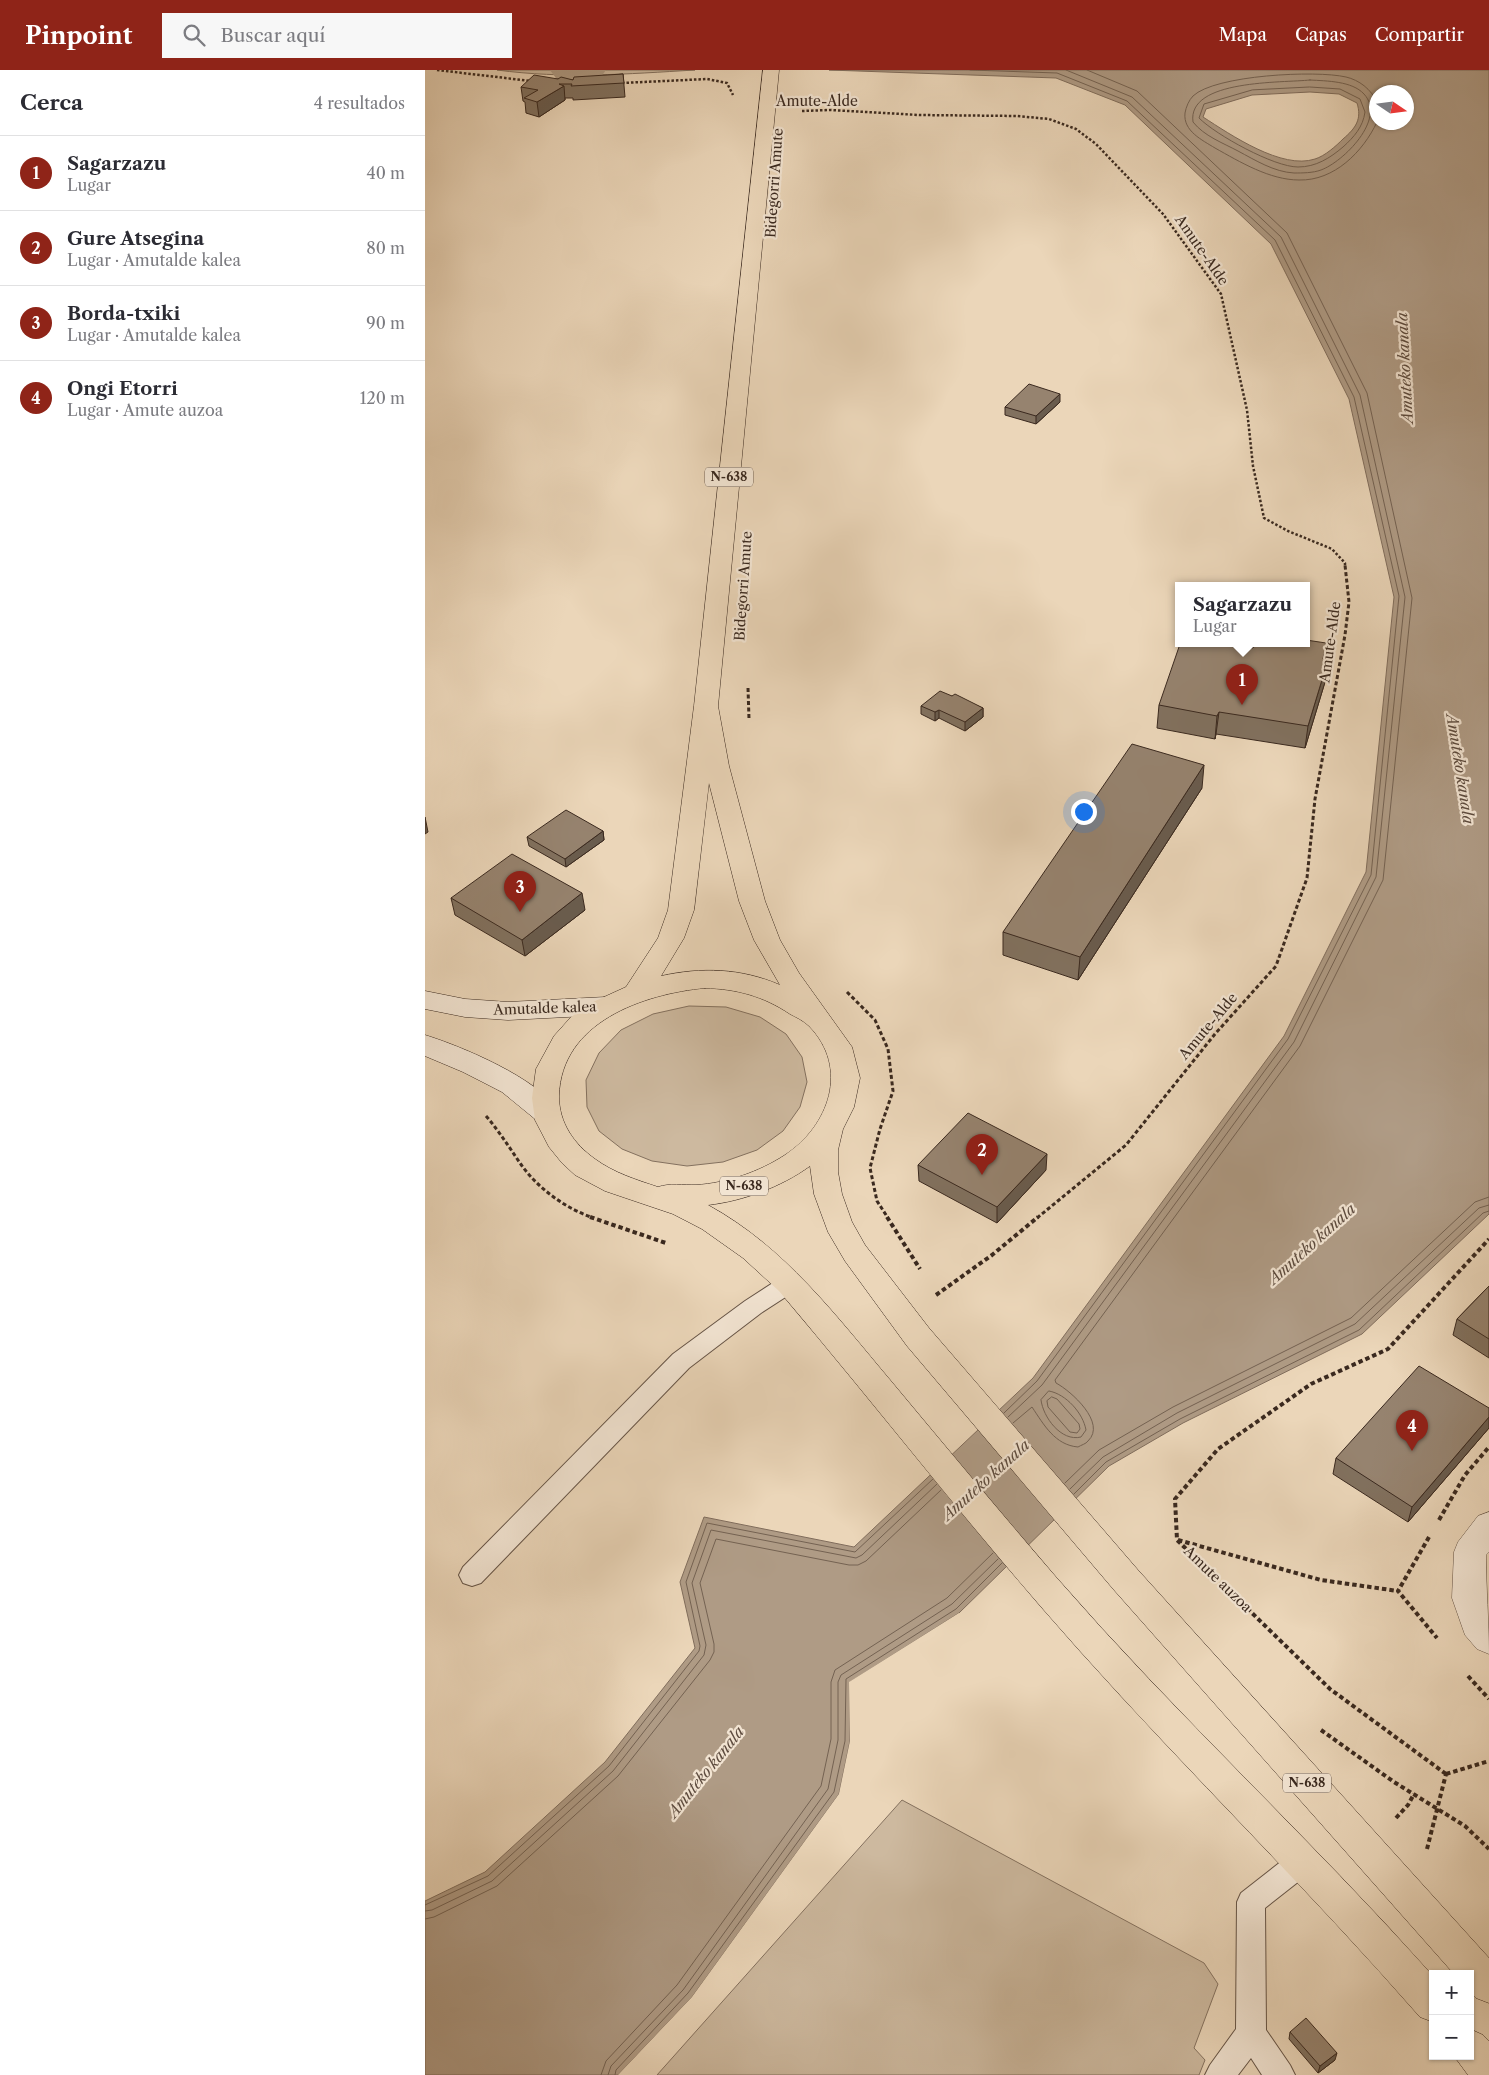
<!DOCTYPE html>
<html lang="es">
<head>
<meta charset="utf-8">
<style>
	body { margin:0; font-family:"Libre Caslon Text",serif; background:#f7f7f7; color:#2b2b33 }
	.controls { position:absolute; right:15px; bottom:15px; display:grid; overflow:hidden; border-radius:0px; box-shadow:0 1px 4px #0004 }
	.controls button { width:45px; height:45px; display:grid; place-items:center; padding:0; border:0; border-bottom:1px solid #e1e1e2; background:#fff; color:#2b2b33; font:25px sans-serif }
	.compass { position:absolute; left:944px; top:15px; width:45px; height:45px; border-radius:50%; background:#fff; box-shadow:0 1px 4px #0004; rotate:103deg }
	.you { position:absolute; left:658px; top:741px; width:18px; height:18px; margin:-12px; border:4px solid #fff; border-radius:50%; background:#1a73e8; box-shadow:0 0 0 8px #1a73e833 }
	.badge { display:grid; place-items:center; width:32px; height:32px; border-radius:50%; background:#8f2418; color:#fff; font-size:16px; font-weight:700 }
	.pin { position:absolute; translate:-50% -41px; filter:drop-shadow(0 1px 2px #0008) }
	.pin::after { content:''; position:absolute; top:26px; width:18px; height:15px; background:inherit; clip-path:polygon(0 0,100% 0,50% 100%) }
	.popup { position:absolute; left:750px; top:512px; width:135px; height:65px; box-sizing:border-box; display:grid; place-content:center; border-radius:0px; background:#fff; filter:drop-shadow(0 1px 4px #0005); font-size:16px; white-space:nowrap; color:#7c7c81 }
	.popup b { font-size:19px; color:#2b2b33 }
	.popup::after { content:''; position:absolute; left:50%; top:100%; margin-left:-10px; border:10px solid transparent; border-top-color:#fff }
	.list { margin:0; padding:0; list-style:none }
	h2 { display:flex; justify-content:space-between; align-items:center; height:65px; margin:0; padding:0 20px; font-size:21px }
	h2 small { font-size:16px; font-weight:400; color:#7c7c81 }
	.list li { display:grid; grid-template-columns:32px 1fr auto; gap:15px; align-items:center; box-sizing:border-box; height:75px; padding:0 20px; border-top:1px solid #e1e1e2 }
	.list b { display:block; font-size:19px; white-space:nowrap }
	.list p { margin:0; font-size:16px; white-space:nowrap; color:#7c7c81 }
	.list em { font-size:16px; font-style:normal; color:#7c7c81 }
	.icon { flex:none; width:28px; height:28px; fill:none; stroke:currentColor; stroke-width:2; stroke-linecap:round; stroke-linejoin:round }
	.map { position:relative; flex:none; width:1064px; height:2005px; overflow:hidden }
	header { display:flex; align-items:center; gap:30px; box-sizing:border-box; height:70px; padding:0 25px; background:#8f2418; color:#fff }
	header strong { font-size:24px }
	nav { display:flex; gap:28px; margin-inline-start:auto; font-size:18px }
	.search { width:350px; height:45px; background:#f7f7f7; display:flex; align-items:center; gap:12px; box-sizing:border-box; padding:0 18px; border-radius:0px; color:#7c7c81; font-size:19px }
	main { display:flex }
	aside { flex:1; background:#fff }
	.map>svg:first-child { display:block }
	.green { fill:#cdb99f; stroke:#84715f }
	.water { fill:#af9b85; stroke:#806d5c; fill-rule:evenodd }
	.pier { fill:#ebd6b9 }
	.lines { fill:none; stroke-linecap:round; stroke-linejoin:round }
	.shore { stroke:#746252; stroke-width:1 }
	.river { fill:#af9b85; fill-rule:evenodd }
	.lane-casing { stroke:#665446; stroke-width:2 }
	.street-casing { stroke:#665446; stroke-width:1 }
	.secondary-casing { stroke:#3a291f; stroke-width:1 }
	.primary-casing { stroke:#3a291f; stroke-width:1 }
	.path-far2 { stroke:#3a291f; stroke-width:2.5; stroke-dasharray:2.5 2; stroke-linecap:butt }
	.path-far1 { stroke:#3a291f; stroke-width:3; stroke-dasharray:4 2.5; stroke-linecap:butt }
	.path { stroke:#3a291f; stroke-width:4; stroke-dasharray:4.5 3; stroke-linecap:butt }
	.lane { fill:#f2e4d2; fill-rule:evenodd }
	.street { fill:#f2e4d2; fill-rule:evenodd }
	.secondary { fill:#f2e4d2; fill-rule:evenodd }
	.primary { fill:#ebd6b9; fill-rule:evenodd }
	.wall { fill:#81715f; stroke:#3a291f }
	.shaded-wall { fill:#695c4e; stroke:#3a291f }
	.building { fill:#96836f; stroke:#3a291f }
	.labels { text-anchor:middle; stroke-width:4.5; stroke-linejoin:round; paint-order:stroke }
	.shield { fill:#f2e4d2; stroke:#716155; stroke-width:1 }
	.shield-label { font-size:12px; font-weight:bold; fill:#3a291f }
	.street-label { font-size:14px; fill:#3a291f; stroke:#f2e4d2 }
	.water-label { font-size:15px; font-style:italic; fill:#5d4b3e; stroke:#f2e4d2 }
</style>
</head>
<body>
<header>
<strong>Pinpoint</strong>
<div class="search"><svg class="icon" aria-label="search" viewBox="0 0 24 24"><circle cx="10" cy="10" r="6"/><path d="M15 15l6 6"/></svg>Buscar aquí</div>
<nav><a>Mapa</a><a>Capas</a><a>Compartir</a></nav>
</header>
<main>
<aside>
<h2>Cerca<small>4 resultados</small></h2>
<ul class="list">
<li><span class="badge">1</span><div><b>Sagarzazu</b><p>Lugar</p></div><em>40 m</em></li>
<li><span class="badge">2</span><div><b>Gure Atsegina</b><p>Lugar · Amutalde kalea</p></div><em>80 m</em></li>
<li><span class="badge">3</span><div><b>Borda-txiki</b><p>Lugar · Amutalde kalea</p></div><em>90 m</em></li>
<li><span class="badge">4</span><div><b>Ongi Etorri</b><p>Lugar · Amute auzoa</p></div><em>120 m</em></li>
</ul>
</aside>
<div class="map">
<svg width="1064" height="2005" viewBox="0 0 1064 2005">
	<rect width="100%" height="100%" fill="#ebd6b9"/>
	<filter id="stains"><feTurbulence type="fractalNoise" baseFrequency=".004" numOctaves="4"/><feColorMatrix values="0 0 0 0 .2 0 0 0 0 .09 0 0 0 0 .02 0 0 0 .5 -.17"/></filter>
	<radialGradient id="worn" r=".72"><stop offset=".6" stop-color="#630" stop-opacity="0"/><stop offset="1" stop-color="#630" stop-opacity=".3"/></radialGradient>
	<path class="green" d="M 72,0 L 270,0 C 202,4 139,9 72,0 Z
		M 264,936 L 301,937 L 335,947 L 361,964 L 377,987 L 382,1012 L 375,1037 L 358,1061 L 332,1080 L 298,1092 L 262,1096 L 227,1091 L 197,1079 L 174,1061 L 162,1037 L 161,1010 L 174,983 L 196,960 L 228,944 Z
		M 477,1730 L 779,1893 L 793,1914 L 769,1978 L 780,1990 L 774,2005 L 232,2005 Z"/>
	<path class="water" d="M 404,0 L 1064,0 L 1064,1144 L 937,1264 L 758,1353 L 684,1396 L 534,1543 L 425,1612 L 425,1671 L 414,1724 L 267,1927 L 193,2005 L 0,2005 L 0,1831 L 60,1802 L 180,1692 L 270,1578 L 255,1512 L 279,1447 L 429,1477 L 608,1308 L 859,966 L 941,802 L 969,527 L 924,329 L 846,174 L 700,35 L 631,8 ZM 885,22 L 914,24 L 932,33 C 937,49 931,58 918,69 C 911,76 900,86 890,89 C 857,100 806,65 778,47 L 781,39 L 827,25 ZM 952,22 L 982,22 L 982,52 L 952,52 Z"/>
	<path class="pier" d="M 534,1543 L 535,1545 L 427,1613 L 427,1671 L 416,1725 L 269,1928 L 196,2005 L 193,2005 L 267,1927 L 414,1724 L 425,1671 L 424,1612 Z"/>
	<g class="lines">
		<path class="shore" d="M 545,0 L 632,3 L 702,31 L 850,170 L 929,327 L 974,526 L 946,805 L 863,969 L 612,1311 L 579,1343
			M 885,10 C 902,11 927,11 939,24 C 962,49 918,92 896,100 C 888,103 877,103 869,103 C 849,102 830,90 813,81 C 798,73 779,66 768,52 C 762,9 858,13 885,10 Z
			M 885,17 L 915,19 L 935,29 L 940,42 C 938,57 929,67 918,77 C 905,88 891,97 873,97 C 849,97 791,65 774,48 L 779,34 L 827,20 Z
			M 952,32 C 946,19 934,10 921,7 C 891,0 790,5 768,26 C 764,30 761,37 760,43 C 758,61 777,70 790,78 C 815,92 845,110 874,110 C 909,111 938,82 952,52
			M 624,1321 C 641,1324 658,1343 661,1360 L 656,1367 C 636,1372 618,1347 616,1330 Z
			M 627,1327 L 632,1329 L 654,1354 L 655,1359 L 652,1363 L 645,1362 L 623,1337 L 622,1331 Z
			M 583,1347 L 617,1315 L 869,972 L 951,807 L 980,527 L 935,325 L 856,167 L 707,27 L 641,0
			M 588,1353 L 607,1337 C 619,1355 630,1375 653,1377 C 656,1375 661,1374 663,1371 C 682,1353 646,1321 631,1313 L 630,1310 L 875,976 L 958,810 L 987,528 L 942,323 L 862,163 L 712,21 L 662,0
			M 640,1413 L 674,1380 L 748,1337 L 926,1248 L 1050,1132 L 1064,1127
			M 645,1419 L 678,1387 L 752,1343 L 930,1254 L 1054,1138 L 1064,1135
			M 649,1424 L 681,1392 L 755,1349 L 934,1260 L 1058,1143 L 1064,1141
			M 0,1835 L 63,1806 L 184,1696 L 274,1581 L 275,1576 L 261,1512 L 282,1453 L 430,1482 L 508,1409
			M 0,1841 L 7,1840 L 67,1811 L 188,1701 L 279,1585 L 281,1575 L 267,1513 L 286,1460 L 431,1488 L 437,1485 L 512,1414
			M 0,1849 L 9,1847 L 72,1816 L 193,1706 L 285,1590 L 289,1582 L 289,1574 L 275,1513 L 291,1469 L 424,1495 L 433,1495 L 441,1491 L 516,1420
			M 176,2005 L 181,1991 L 252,1915 L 396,1716 L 406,1669 L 406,1612 L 410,1600 L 522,1528 L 568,1483
			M 183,2005 L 186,1996 L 258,1920 L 403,1719 L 413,1670 L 413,1612 L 416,1605 L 527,1534 L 573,1489
			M 190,2005 L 191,2000 L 263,1923 L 409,1722 L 420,1671 L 421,1609 L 531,1539 L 577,1493"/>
		<path class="river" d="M 125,0 L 181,0 L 173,11 L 154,16 L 133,11 Z"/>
		<g class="lane-casing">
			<path id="lane" d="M 365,1204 L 373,1207 L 376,1213 L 373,1219 L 336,1243 L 264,1298 L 56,1513 L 47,1516 L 38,1513 L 34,1505 L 38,1497 L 248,1284 L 320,1231 L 357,1207 Z
				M 877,1779 L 887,1783 L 891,1792 L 887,1801 L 840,1838 L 841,1960 L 865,1995 L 870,2005 L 837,2005 L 826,1988 L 813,2005 L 780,2005 L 785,1995 L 811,1959 L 812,1832 L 816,1823 L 867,1783 Z"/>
		</g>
		<g class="street-casing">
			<path id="street" d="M 1064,1442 L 1064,1482 L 1061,1485 C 1061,1519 1064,1550 1064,1584 L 1052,1579 L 1040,1565 L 1027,1528 L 1029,1482 L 1033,1472 L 1053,1446 Z"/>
		</g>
		<g class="secondary-casing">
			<path id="secondary" d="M 0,921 L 40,929 L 83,932 L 181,927 L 190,929 L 194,936 L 190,943 L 181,945 L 83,950 L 40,947 L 0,939 Z
				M 0,965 C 36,976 115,1009 134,1042 L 130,1049 L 120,1052 L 110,1049 L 77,1022 L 38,1002 L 0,986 Z"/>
		</g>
		<g class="primary-casing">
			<path id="primary" d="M 338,0 L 354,0 L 293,636 L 304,696 L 340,831 L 355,870 L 374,903 L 427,977 L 435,1008 L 429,1037 L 418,1059 L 413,1080 L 413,1102 L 417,1124 L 427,1152 L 440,1175 L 504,1258 L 713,1500 L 1064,1888 L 1064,1933 L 1051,1928 L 1045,1922 L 1045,1904 L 1029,1904 L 689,1520 L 482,1276 L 420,1191 L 403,1162 L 389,1124 L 385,1096 C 356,1117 318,1131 283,1135 C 360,1177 411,1246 466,1311 C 521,1377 575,1442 631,1507 C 751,1645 886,1769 1008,1906 L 1008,1952 L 995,1947 C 885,1821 765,1704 654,1580 C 550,1464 455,1340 354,1221 L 318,1188 L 277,1159 L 248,1144 L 180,1121 L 150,1105 L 137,1093 L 124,1077 L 110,1050 L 107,1028 L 111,999 L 129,966 L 146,947 L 168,932 L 201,917 L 233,868 L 243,840 L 269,636 ZM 284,713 L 314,831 L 329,870 L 355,915 C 316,898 276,897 236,906 L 259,868 L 269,840 ZM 280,918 C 312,919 338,926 365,944 C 371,947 379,951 384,956 C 425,998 404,1056 360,1085 C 334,1102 302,1113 271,1115 C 258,1115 245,1113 233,1117 C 212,1110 189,1103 170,1089 C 149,1074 134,1053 134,1026 C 136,952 218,924 280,918 Z
				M 1045,1959 L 1058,1965 L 1064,1971 L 1064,2005 L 1043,2005 L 1029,1986 L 1045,1986 Z"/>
		</g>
		<path class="path-far2" d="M 12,0 L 106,11
			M 197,13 L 282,9 L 302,13 L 308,25
			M 377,41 L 405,40 L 494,45 L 592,46 L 624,49 L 651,59 L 671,74 L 738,144 L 796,224 L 822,340 L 828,396 L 839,448 L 863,461 L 907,479 L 920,493 L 920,496"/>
		<path class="path-far1" d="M 323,618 L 324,649
			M 422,922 L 450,950 L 463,979 L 468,1021 L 455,1059 L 445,1098 L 452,1131 L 463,1148
			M 61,1046 C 74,1061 84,1077 95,1093 C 112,1118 141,1139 169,1148
			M 612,1148 L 701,1075 L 790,964 L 851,896 L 882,808 L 890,729 L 920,565 L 924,532 L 920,495"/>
		<path class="path" d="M 165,1147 L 241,1173
			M 462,1147 L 495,1199
			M 511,1225 L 567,1185 L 613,1147
			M 1014,1450 L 1040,1405 L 1064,1377
			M 1004,1467 L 973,1521 L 1012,1568
			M 753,1470 L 896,1510 L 973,1521
			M 1043,1606 L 1064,1629
			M 896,1660 L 969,1712 L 1040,1756 L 1064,1779
			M 1021,1704 L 905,1619 L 752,1470 L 750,1429 L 793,1379 L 886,1314 L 963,1279 L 1064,1169
			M 1021,1704 L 1064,1691
			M 971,1748 L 983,1735 L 989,1724
			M 1002,1779 L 1021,1704"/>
		<use href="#lane" class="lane"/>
		<use href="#street" class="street"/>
		<use href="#secondary" class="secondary"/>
		<use href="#primary" class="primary"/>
	</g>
	<path class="wall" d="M 198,4 L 200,27 L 148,30 L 148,28 L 140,28 L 140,30 L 114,47 L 101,43 L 100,32 L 98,31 L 96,17 L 133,9 L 148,10 Z
		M 635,332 L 611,354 L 580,345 L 580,337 Z
		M 814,576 L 899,589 L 900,612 L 880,678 L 791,664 L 790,669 L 732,658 L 734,635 Z
		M 527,626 L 558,638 L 558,647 L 540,661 L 514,648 L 510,651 L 496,644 L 496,636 Z
		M 777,718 L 653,910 L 578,885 L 578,862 Z
		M 178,761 L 179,770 L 141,797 L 104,776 L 102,767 Z
		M 26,828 L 160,840 L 100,886 L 30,845 Z
		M 493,1095 L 621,1100 L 572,1153 L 494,1111 Z
		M 1064,1216 L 1064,1288 L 1028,1265 L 1032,1249 Z
		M 1064,1338 L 1064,1358 L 983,1452 L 908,1404 L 911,1388 Z
		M 865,1962 L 910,1990 L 893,2003 L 864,1969 Z"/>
	<path class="shaded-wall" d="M 139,16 L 140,30 L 114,47 L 112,32 Z
		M 635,324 L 635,332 L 611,354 L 611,346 Z
		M 903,590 L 900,612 L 880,678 L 883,656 Z
		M 558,638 L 558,647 L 540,661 L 540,652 Z
		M 514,640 L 514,648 L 510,651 L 510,642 Z
		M 794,642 L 791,664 L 790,669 L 792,646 Z
		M 779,695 L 777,718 L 653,910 L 655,887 Z
		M 0,747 L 3,762 L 0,764 Z
		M 178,761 L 179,770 L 141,797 L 140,789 Z
		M 157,823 L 160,840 L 100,886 L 97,870 Z
		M 622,1084 L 621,1100 L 572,1153 L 572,1137 Z
		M 1064,1347 L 1064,1358 L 983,1452 L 987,1437 Z
		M 912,1983 L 910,1990 L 893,2003 L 895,1996 Z"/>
	<path class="building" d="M 198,4 L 199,13 L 146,16 L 147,14 L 134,14 L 139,16 L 112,32 L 99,28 L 113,20 L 96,17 L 109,5 L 133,9 L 136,7 L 148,10 L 149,7 Z
		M 604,314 L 635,324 L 611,346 L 580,337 Z
		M 881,570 L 901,573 L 898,589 L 903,590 L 883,656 L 794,642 L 792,646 L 734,635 L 755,574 L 814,574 L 813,576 L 828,578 L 830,574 L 881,574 Z
		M 515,621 L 527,626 L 530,624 L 558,638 L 540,652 L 514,640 L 510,642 L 496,636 Z
		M 707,674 L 779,695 L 655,887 L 578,862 Z
		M 141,740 L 178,761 L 140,789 L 102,767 Z
		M 87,784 L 157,823 L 97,870 L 26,828 Z
		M 543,1043 L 622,1084 L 572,1137 L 493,1095 Z
		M 1064,1216 L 1064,1269 L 1032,1249 Z
		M 994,1296 L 1064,1338 L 1064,1347 L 987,1437 L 911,1388 Z
		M 881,1948 L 912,1983 L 895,1996 L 865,1962 Z"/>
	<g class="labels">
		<g class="shield">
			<rect x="280" y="397.5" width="48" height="19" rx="4"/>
			<rect x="295" y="1106.5" width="48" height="19" rx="4"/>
			<rect x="858" y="1703.5" width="48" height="19" rx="4"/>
		</g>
		<g class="shield-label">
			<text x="304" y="411">N-638</text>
			<text x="319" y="1120">N-638</text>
			<text x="882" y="1717">N-638</text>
		</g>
		<g class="street-label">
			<text x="392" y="36">Amute-Alde</text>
			<text transform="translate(349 113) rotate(-86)" y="5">Bidegorri Amute</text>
			<text transform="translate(777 180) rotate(55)" y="5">Amute-Alde</text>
			<text transform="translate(318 516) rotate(-86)" y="5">Bidegorri Amute</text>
			<text transform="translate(905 572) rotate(-82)" y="5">Amute-Alde</text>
			<text transform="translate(120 938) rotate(-2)" y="5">Amutalde kalea</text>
			<text transform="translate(783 956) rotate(-50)" y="5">Amute-Alde</text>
			<text transform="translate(793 1509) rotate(44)" y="5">Amute auzoa</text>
		</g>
		<g class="water-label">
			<text transform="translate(980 298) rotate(-93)" y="5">Amuteko kanala</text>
			<text transform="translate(1035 699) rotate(81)" y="5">Amuteko kanala</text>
			<text transform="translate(887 1174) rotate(-42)" y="5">Amuteko kanala</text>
			<text transform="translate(561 1410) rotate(-42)" y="5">Amuteko kanala</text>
			<text transform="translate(281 1702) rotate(-51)" y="5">Amuteko kanala</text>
		</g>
	</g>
	<rect width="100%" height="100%" filter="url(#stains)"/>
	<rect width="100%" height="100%" fill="url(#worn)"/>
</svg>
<div class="controls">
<button>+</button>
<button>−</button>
</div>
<svg class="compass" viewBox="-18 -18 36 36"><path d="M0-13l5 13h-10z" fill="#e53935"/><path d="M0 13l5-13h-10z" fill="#7c7c81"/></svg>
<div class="you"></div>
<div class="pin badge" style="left:817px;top:635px">1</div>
<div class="popup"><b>Sagarzazu</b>Lugar</div>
<div class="pin badge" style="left:557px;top:1105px">2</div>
<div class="pin badge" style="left:95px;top:842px">3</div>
<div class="pin badge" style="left:987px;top:1381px">4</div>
</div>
</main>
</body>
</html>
